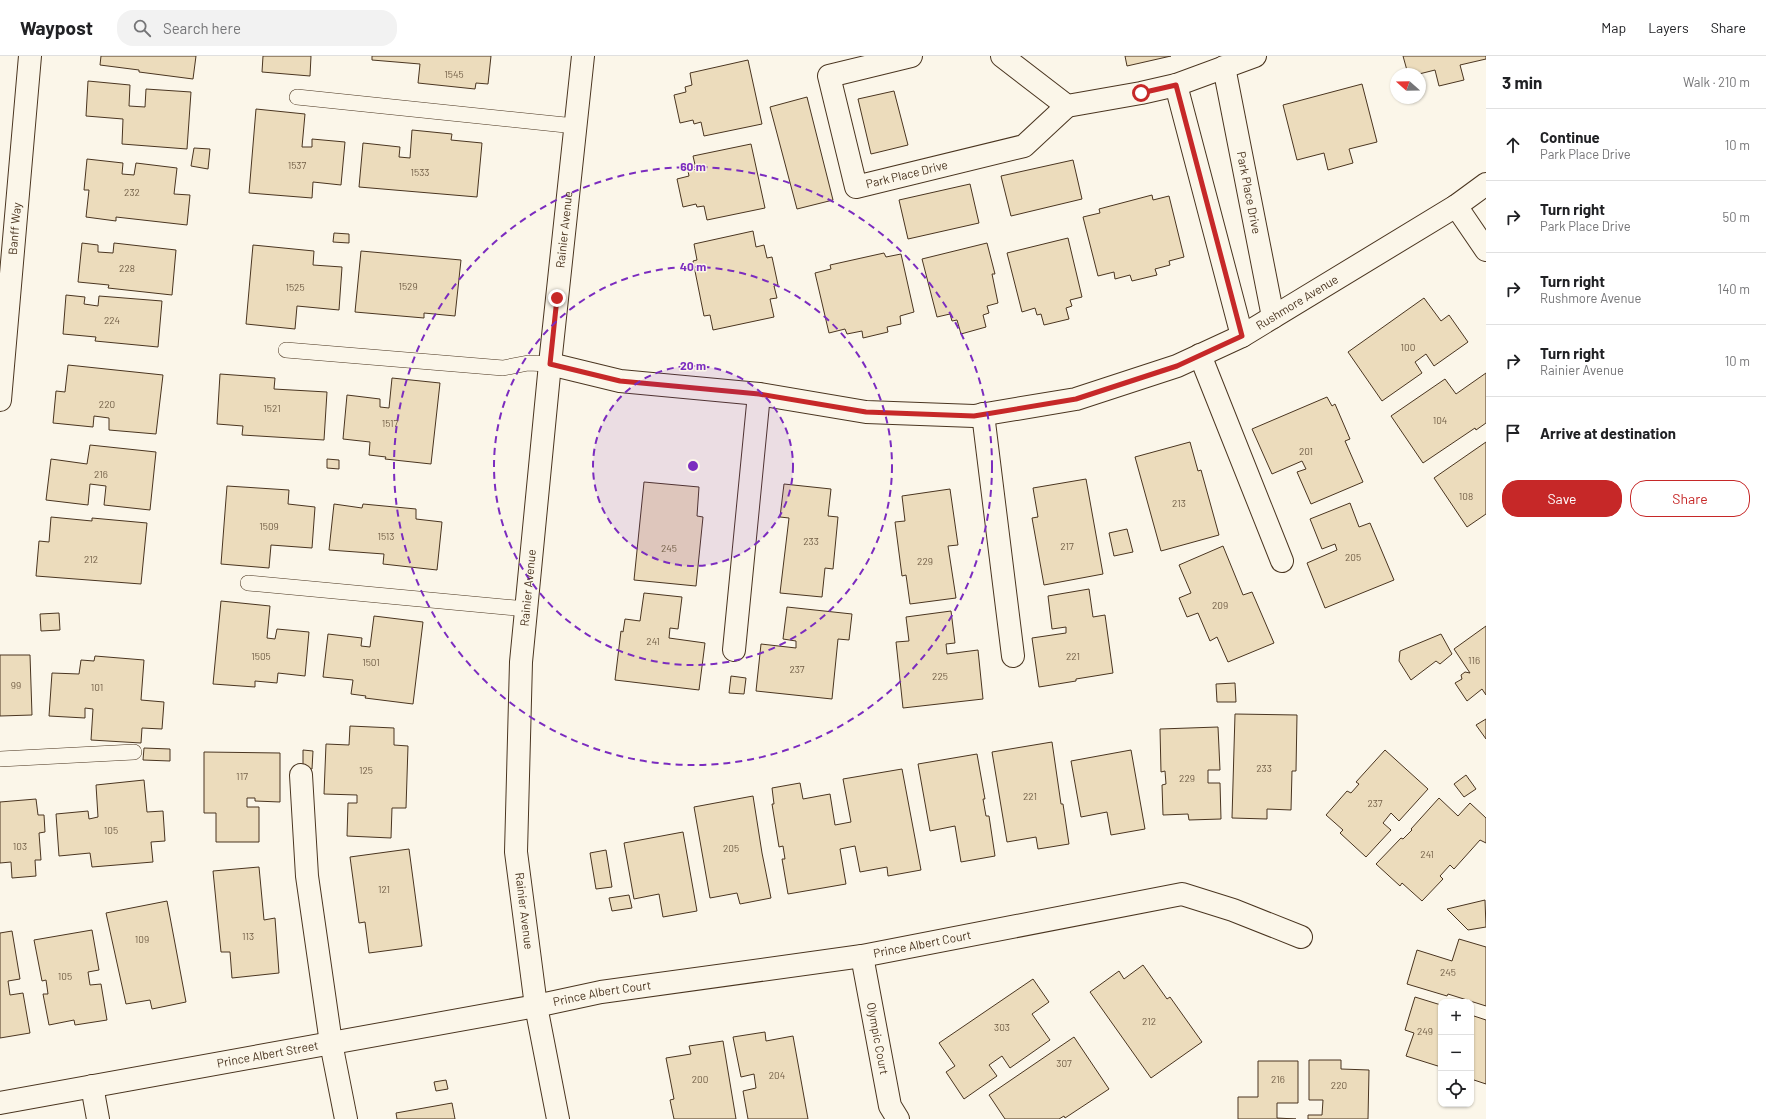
<!DOCTYPE html>
<html lang="en">
<head>
<meta charset="utf-8">
<style>
	body { margin:0; font-family:Barlow,sans-serif; background:#f2f2f2; color:#202124 }
	.controls { position:absolute; right:12px; bottom:12px; display:grid; overflow:hidden; border-radius:8px; box-shadow:0 1px 3px #0004 }
	.controls button { width:36px; height:36px; display:grid; place-items:center; padding:0; border:0; border-bottom:1px solid #e0e0e0; background:#fff; color:#202124; font:20px sans-serif }
	.compass { position:absolute; left:1390px; top:12px; width:36px; height:36px; border-radius:50%; background:#fff; box-shadow:0 1px 3px #0004; rotate:290deg }
	.stop { position:absolute; width:12px; height:12px; margin:-9px; border:3px solid #c62828; border-radius:50%; background:#fff }
	.stop.end { background:#c62828; border-color:#fff; box-shadow:0 1px 4px #0008 }
	.list { margin:0; padding:0; list-style:none }
	h2 { display:flex; justify-content:space-between; align-items:center; height:52px; margin:0; padding:0 16px; font-size:17px }
	h2 small { font-size:13px; font-weight:400; color:#757577 }
	.list li { display:grid; grid-template-columns:26px 1fr auto; gap:12px; align-items:center; box-sizing:border-box; height:72px; padding:0 16px; border-top:1px solid #e0e0e0 }
	.list b { display:block; font-size:15px; white-space:nowrap }
	.list p { margin:0; font-size:13px; white-space:nowrap; color:#757577 }
	.list em { font-size:13px; font-style:normal; color:#757577 }
	.actions { display:flex; gap:8px; padding:12px 16px }
	.actions a { flex:1; padding:9px 0; border:1px solid #c62828; border-radius:16px; text-align:center; font-size:14px; color:#c62828 }
	.actions .main { background:#c62828; color:#fff }
	.icon { flex:none; width:22px; height:22px; fill:none; stroke:currentColor; stroke-width:2; stroke-linecap:round; stroke-linejoin:round }
	.map { position:relative; flex:none; width:1486px; height:1063px; overflow:hidden }
	header { display:flex; align-items:center; gap:24px; box-sizing:border-box; height:56px; padding:0 20px; background:#fff; border-bottom:1px solid #e0e0e0 }
	header strong { font-size:19px }
	nav { display:flex; gap:22px; margin-inline-start:auto; font-size:14px }
	.search { width:280px; height:36px; background:#f2f2f2; display:flex; align-items:center; gap:10px; box-sizing:border-box; padding:0 14px; border-radius:16px; color:#757577; font-size:15px }
	main { display:flex }
	aside { flex:1; background:#fff }
	.map>svg:first-child { display:block }
	.building { fill:#ecdcbc; stroke:#4a3520 }
	.lines { fill:none; stroke-linecap:round; stroke-linejoin:round }
	.service-casing { stroke:#4a3520; stroke-width:16 }
	.minor-casing { stroke:#4a3520; stroke-width:24 }
	.tertiary-casing { stroke:#4a3520; stroke-width:24 }
	.service { stroke:#fbf6e9; stroke-width:15 }
	.minor { stroke:#fbf6e9; stroke-width:22 }
	.tertiary { stroke:#fbf6e9; stroke-width:22 }
	.route { stroke:#c62828; stroke-width:5 }
	.ring { fill:none; stroke:#7b2cbf; stroke-width:2; stroke-dasharray:7 5 }
	.labels { text-anchor:middle; stroke-width:3; stroke-linejoin:round; paint-order:stroke }
	.number-label { font-size:10px; fill:#725f47 }
	.street-label { font-size:12px; fill:#4a3520; stroke:#fbf6e9 }
	.centre { fill:#7b2cbf; stroke:#fbf6e9; stroke-width:2 }
	.ring-label { font-size:12px; text-anchor:middle; font-weight:bold; fill:#7b2cbf; stroke:#fbf6e9; stroke-width:3; stroke-linejoin:round; paint-order:stroke }
</style>
</head>
<body>
<header>
<strong>Waypost</strong>
<div class="search"><svg class="icon" aria-label="search" viewBox="0 0 24 24"><circle cx="10" cy="10" r="6"/><path d="M15 15l6 6"/></svg>Search here</div>
<nav><a>Map</a><a>Layers</a><a>Share</a></nav>
</header>
<main>
<div class="map">
<svg width="1486" height="1063" viewBox="0 0 1486 1063">
	<rect width="100%" height="100%" fill="#fbf6e9"/>
	<path class="building" d="M 101,0 L 196,0 L 193,23 L 139,16 L 139,14 L 100,9 Z
		M 263,0 L 311,0 L 310,20 L 262,16 Z
		M 372,0 L 491,0 L 488,28 L 476,27 L 475,33 L 418,27 L 420,8 L 372,4 Z
		M 1125,0 L 1171,0 L 1127,10 Z
		M 1403,0 L 1486,0 L 1486,3 L 1460,9 L 1464,24 L 1439,30 L 1435,14 L 1419,18 L 1408,18 Z
		M 748,4 L 762,68 L 704,80 L 701,66 L 694,68 L 693,64 L 680,67 L 674,39 L 686,36 L 685,31 L 692,29 L 690,17 Z
		M 88,25 L 130,29 L 129,50 L 145,51 L 146,33 L 191,36 L 187,93 L 122,88 L 123,63 L 86,60 Z
		M 1362,28 L 1377,86 L 1349,93 L 1353,107 L 1328,114 L 1324,97 L 1297,104 L 1283,49 Z
		M 894,35 L 908,89 L 871,98 L 858,43 Z
		M 807,41 L 833,144 L 797,153 L 770,51 Z
		M 256,53 L 305,58 L 302,91 L 312,91 L 312,83 L 345,86 L 341,129 L 313,126 L 312,142 L 249,137 Z
		M 412,74 L 452,78 L 451,84 L 482,87 L 477,141 L 359,131 L 363,87 L 400,91 L 399,101 L 410,102 Z
		M 751,88 L 765,152 L 707,164 L 704,150 L 697,151 L 696,148 L 683,151 L 677,123 L 689,120 L 688,115 L 696,113 L 693,100 Z
		M 194,92 L 210,93 L 208,113 L 191,110 Z
		M 87,103 L 123,107 L 122,118 L 134,119 L 136,107 L 177,112 L 174,138 L 190,139 L 187,169 L 116,161 L 116,165 L 86,161 L 89,134 L 84,134 Z
		M 1073,104 L 1082,143 L 1011,160 L 1001,120 Z
		M 970,128 L 979,167 L 908,183 L 899,144 Z
		M 1152,139 L 1153,144 L 1169,140 L 1184,201 L 1169,205 L 1170,209 L 1155,213 L 1157,219 L 1132,225 L 1130,219 L 1115,223 L 1114,216 L 1098,220 L 1083,161 L 1100,157 L 1099,153 Z
		M 753,175 L 756,191 L 764,189 L 767,202 L 772,201 L 778,229 L 774,230 L 777,242 L 770,243 L 774,261 L 713,274 L 710,259 L 704,260 L 693,205 L 697,204 L 694,188 Z
		M 334,177 L 349,178 L 349,187 L 333,186 Z
		M 1068,182 L 1082,241 L 1070,244 L 1072,250 L 1066,252 L 1069,263 L 1044,269 L 1041,258 L 1037,259 L 1035,252 L 1022,256 L 1007,197 Z
		M 82,187 L 98,189 L 98,196 L 113,197 L 114,187 L 176,194 L 172,239 L 108,232 L 109,229 L 78,226 Z
		M 987,187 L 995,218 L 992,218 L 998,247 L 987,250 L 989,257 L 983,259 L 986,271 L 961,278 L 957,264 L 952,265 L 950,258 L 937,261 L 922,203 Z
		M 253,189 L 314,195 L 313,209 L 342,211 L 339,254 L 297,250 L 295,273 L 246,268 Z
		M 361,195 L 461,204 L 455,260 L 424,257 L 424,262 L 355,256 Z
		M 884,197 L 886,201 L 901,198 L 914,256 L 900,260 L 901,268 L 887,271 L 888,276 L 863,282 L 862,275 L 847,278 L 845,273 L 829,277 L 815,217 L 831,213 L 830,209 Z
		M 66,239 L 85,241 L 84,248 L 98,250 L 99,240 L 162,245 L 158,291 L 95,285 L 96,281 L 63,278 Z
		M 1424,242 L 1441,265 L 1449,259 L 1468,286 L 1434,310 L 1426,298 L 1415,306 L 1422,317 L 1382,345 L 1348,296 Z
		M 68,309 L 163,319 L 156,378 L 109,374 L 109,362 L 94,360 L 93,371 L 53,367 L 56,335 L 65,336 Z
		M 1486,317 L 1486,367 L 1476,374 L 1475,372 L 1423,407 L 1391,360 L 1445,323 L 1456,338 Z
		M 220,318 L 275,322 L 274,333 L 327,336 L 324,384 L 242,379 L 243,370 L 217,368 Z
		M 392,322 L 440,327 L 431,408 L 385,403 L 386,401 L 369,399 L 370,386 L 343,383 L 347,339 L 380,343 L 380,351 L 389,352 Z
		M 1327,341 L 1332,350 L 1335,348 L 1350,383 L 1345,385 L 1363,426 L 1311,448 L 1297,416 L 1306,413 L 1302,405 L 1272,418 L 1252,373 Z
		M 1190,386 L 1198,415 L 1201,414 L 1219,479 L 1161,495 L 1135,401 Z
		M 1486,386 L 1486,458 L 1467,471 L 1434,422 Z
		M 90,389 L 156,396 L 150,454 L 104,449 L 106,430 L 90,428 L 88,449 L 46,444 L 51,403 L 87,408 Z
		M 327,403 L 339,404 L 339,413 L 327,412 Z
		M 1086,423 L 1103,518 L 1044,529 L 1032,462 L 1038,461 L 1033,432 Z
		M 644,426 L 699,431 L 697,460 L 703,461 L 696,530 L 634,524 Z
		M 784,428 L 831,433 L 828,460 L 838,461 L 833,513 L 825,512 L 822,541 L 780,537 L 789,462 L 780,461 Z
		M 227,430 L 289,434 L 288,448 L 315,451 L 312,492 L 271,489 L 269,512 L 221,508 Z
		M 950,433 L 958,489 L 948,490 L 956,542 L 910,548 L 906,519 L 902,520 L 895,466 L 905,465 L 902,440 Z
		M 1350,447 L 1359,471 L 1370,467 L 1394,524 L 1325,552 L 1307,507 L 1337,494 L 1335,488 L 1322,493 L 1310,463 Z
		M 334,448 L 362,452 L 363,448 L 416,453 L 416,463 L 442,466 L 437,514 L 383,508 L 384,498 L 329,494 Z
		M 51,461 L 92,465 L 92,462 L 147,467 L 141,528 L 36,520 L 39,485 L 49,486 Z
		M 1127,473 L 1133,496 L 1114,500 L 1109,477 Z
		M 1223,490 L 1243,539 L 1252,536 L 1274,587 L 1228,606 L 1217,581 L 1210,585 L 1198,557 L 1187,561 L 1179,542 L 1191,537 L 1179,509 Z
		M 1089,533 L 1093,561 L 1105,559 L 1113,617 L 1076,623 L 1076,625 L 1039,631 L 1032,582 L 1066,577 L 1066,571 L 1052,573 L 1048,540 Z
		M 644,537 L 682,541 L 678,573 L 670,572 L 669,582 L 705,587 L 699,634 L 615,624 L 621,575 L 623,576 L 625,563 L 640,565 Z
		M 221,545 L 270,550 L 267,582 L 275,583 L 277,573 L 309,576 L 305,620 L 278,617 L 277,627 L 255,625 L 255,631 L 213,628 Z
		M 787,551 L 852,558 L 849,584 L 838,583 L 832,643 L 756,635 L 761,588 L 796,592 L 796,585 L 783,583 Z
		M 951,555 L 955,587 L 946,588 L 947,598 L 978,594 L 983,643 L 903,652 L 896,586 L 909,585 L 906,561 Z
		M 59,557 L 60,574 L 41,575 L 40,558 Z
		M 374,560 L 423,566 L 413,648 L 365,642 L 366,640 L 351,638 L 353,624 L 323,621 L 328,578 L 362,582 L 361,590 L 370,591 Z
		M 1486,570 L 1486,639 L 1482,633 L 1467,645 L 1455,627 L 1462,623 L 1461,619 L 1465,616 L 1470,617 L 1454,593 Z
		M 1441,578 L 1452,598 L 1440,608 L 1436,605 L 1411,624 L 1399,605 L 1400,595 Z
		M 0,599 L 30,599 L 32,659 L 0,660 Z
		M 95,600 L 144,604 L 141,644 L 164,646 L 162,673 L 142,672 L 141,687 L 91,684 L 93,653 L 85,652 L 85,662 L 49,660 L 52,617 L 79,618 L 81,604 L 94,605 Z
		M 731,620 L 746,622 L 744,638 L 729,637 Z
		M 1235,627 L 1236,646 L 1217,646 L 1216,628 Z
		M 1235,658 L 1297,659 L 1296,715 L 1292,715 L 1291,754 L 1267,753 L 1267,763 L 1232,762 Z
		M 1486,663 L 1486,683 L 1476,669 Z
		M 350,670 L 394,672 L 394,689 L 408,690 L 406,752 L 392,752 L 391,782 L 347,780 L 348,747 L 357,747 L 357,739 L 324,738 L 326,688 L 349,689 Z
		M 1218,671 L 1220,714 L 1208,714 L 1208,727 L 1220,727 L 1221,763 L 1189,764 L 1188,758 L 1163,759 L 1162,729 L 1166,728 L 1165,715 L 1161,716 L 1160,673 Z
		M 1052,686 L 1061,748 L 1063,748 L 1069,788 L 1038,793 L 1036,781 L 1007,786 L 992,696 Z
		M 144,692 L 170,693 L 170,705 L 143,704 Z
		M 303,694 L 313,695 L 312,713 L 303,713 Z
		M 1131,694 L 1145,773 L 1111,779 L 1107,756 L 1081,761 L 1071,705 Z
		M 1385,694 L 1428,733 L 1399,765 L 1391,757 L 1383,767 L 1391,774 L 1366,801 L 1340,777 L 1343,774 L 1326,759 L 1347,735 L 1351,737 L 1359,728 L 1356,726 Z
		M 204,696 L 280,697 L 280,746 L 255,745 L 255,742 L 247,742 L 247,751 L 259,751 L 259,786 L 216,786 L 216,757 L 204,757 Z
		M 977,698 L 985,743 L 983,743 L 986,760 L 989,760 L 995,800 L 961,806 L 955,770 L 930,775 L 918,708 Z
		M 902,713 L 921,814 L 888,820 L 887,811 L 860,816 L 855,790 L 840,793 L 846,828 L 788,838 L 782,803 L 785,803 L 783,790 L 779,791 L 772,748 L 774,748 L 772,732 L 800,727 L 803,743 L 830,738 L 835,769 L 851,766 L 843,723 Z
		M 1466,719 L 1476,733 L 1464,741 L 1454,728 Z
		M 144,724 L 147,756 L 163,755 L 165,785 L 151,786 L 153,806 L 92,811 L 90,797 L 59,800 L 56,758 L 88,755 L 89,763 L 98,761 L 96,729 Z
		M 753,740 L 762,797 L 771,842 L 740,848 L 737,837 L 710,842 L 694,751 Z
		M 1439,742 L 1458,760 L 1470,747 L 1486,762 L 1486,787 L 1480,784 L 1454,813 L 1450,809 L 1440,820 L 1443,823 L 1422,845 L 1402,827 L 1400,830 L 1376,808 L 1401,782 L 1403,783 L 1412,774 L 1411,773 Z
		M 36,743 L 38,759 L 44,759 L 45,776 L 39,777 L 41,804 L 35,804 L 36,820 L 12,822 L 11,806 L 0,807 L 0,746 Z
		M 683,776 L 697,855 L 663,861 L 659,838 L 634,843 L 624,787 Z
		M 409,793 L 422,890 L 369,897 L 365,866 L 359,867 L 350,801 Z
		M 606,794 L 612,831 L 596,833 L 590,797 Z
		M 259,811 L 264,864 L 275,862 L 279,917 L 232,922 L 230,896 L 221,896 L 213,815 Z
		M 629,839 L 632,852 L 612,855 L 609,842 Z
		M 1485,844 L 1486,871 L 1468,874 L 1447,853 Z
		M 167,845 L 186,946 L 152,953 L 150,944 L 126,948 L 106,857 Z
		M 92,874 L 99,914 L 88,916 L 90,929 L 101,928 L 107,964 L 75,969 L 74,964 L 49,969 L 43,938 L 48,938 L 46,924 L 42,925 L 34,884 Z
		M 12,875 L 20,923 L 8,925 L 10,939 L 23,937 L 30,977 L 0,982 L 0,877 Z
		M 1459,883 L 1486,891 L 1486,950 L 1448,938 L 1447,940 L 1407,928 L 1417,894 L 1452,905 Z
		M 1143,909 L 1167,943 L 1170,941 L 1202,986 L 1151,1022 L 1090,936 L 1119,915 L 1124,923 Z
		M 1033,923 L 1049,946 L 1032,958 L 1050,984 L 1010,1012 L 1002,1000 L 989,1009 L 997,1020 L 964,1043 L 946,1016 L 955,1010 L 939,987 Z
		M 1415,941 L 1441,949 L 1441,1011 L 1406,1000 L 1414,977 L 1405,974 Z
		M 1471,959 L 1486,964 L 1486,1028 L 1471,1023 Z
		M 765,976 L 766,985 L 793,980 L 808,1063 L 748,1063 L 743,1035 L 756,1032 L 754,1018 L 741,1021 L 733,981 Z
		M 1074,981 L 1109,1033 L 1065,1062 L 1064,1060 L 1059,1063 L 1005,1063 L 989,1039 Z
		M 723,985 L 736,1063 L 674,1063 L 670,1044 L 674,1043 L 666,1002 L 691,998 L 689,990 Z
		M 1309,1004 L 1341,1004 L 1341,1013 L 1369,1014 L 1368,1063 L 1308,1063 L 1308,1059 L 1322,1059 L 1323,1044 L 1309,1044 Z
		M 1258,1005 L 1298,1005 L 1298,1047 L 1277,1047 L 1277,1062 L 1296,1063 L 1238,1063 L 1238,1041 L 1258,1041 Z
		M 446,1024 L 448,1033 L 436,1035 L 434,1026 Z
		M 452,1047 L 455,1063 L 397,1063 L 396,1057 Z"/>
	<g class="lines">
		<g class="service-casing">
			<path id="service" d="M 297,41 L 575,70
				M 286,294 L 503,312 L 528,307 L 550,308
				M 248,527 L 526,553
				M 0,703 L 134,696"/>
		</g>
		<g class="minor-casing">
			<g id="minor">
				<path id="s1" d="M 911,0 L 829,20 L 856,131 L 1024,90 L 1067,50"/>
				<path d="M 1002,0 L 1067,50 L 1141,37 L 1176,29 L 1255,0"/>
				<path id="s2" d="M 1224,11 L 1273,261"/>
				<path d="M 1176,29 L 1242,280"/>
				<path d="M 1456,150 L 1486,194"/>
				<path d="M 1200,299 L 1282,505"/>
				<path id="s3" d="M 550,308 L 620,325 L 759,338 L 866,356 L 974,360 L 1076,343 L 1177,310 L 1242,280 L 1456,150 L 1486,128"/>
				<path id="s4" d="M 0,344 L 30,0"/>
				<path d="M 983,358 L 1013,600"/>
				<path d="M 734,594 L 759,338"/>
				<path d="M 301,719 L 307,820 L 331,987 L 346,1063"/>
				<path id="s5" d="M 862,900 L 890,1050 L 898,1063"/>
				<path d="M 92,1030 L 98,1063"/>
				<path id="s6" d="M 0,1047 L 536,950 L 601,936 L 862,900 L 1182,838 L 1233,854 L 1301,881"/>
			</g>
		</g>
		<g class="tertiary-casing">
			<g id="tertiary">
				<path id="s7" d="M 558,1063 L 536,950 L 516,796 L 521,606 L 550,308 L 583,0"/>
			</g>
		</g>
		<use href="#service" class="service"/>
		<use href="#minor" class="minor"/>
		<use href="#tertiary" class="tertiary"/>
	</g>
	<g class="lines">
		<path class="route" d="M 557,242 L 550,308 L 620,325 L 759,338 L 866,356 L 974,360 L 1076,343 L 1177,310 L 1242,280 L 1176,29 L 1141,37"/>
	</g>
	<circle cx="693" cy="410" r="100" fill="#7b2cbf" fill-opacity=".12"/>
	<g class="ring">
		<circle cx="693" cy="410" r="100"/>
		<circle cx="693" cy="410" r="199"/>
		<circle cx="693" cy="410" r="299"/>
	</g>
	<g class="labels">
		<g class="number-label">
			<text x="454" y="22">1545</text>
			<text x="297" y="113">1537</text>
			<text x="420" y="120">1533</text>
			<text x="132" y="140">232</text>
			<text x="127" y="216">228</text>
			<text x="408" y="234">1529</text>
			<text x="295" y="235">1525</text>
			<text x="112" y="268">224</text>
			<text x="1408" y="295">100</text>
			<text x="107" y="352">220</text>
			<text x="272" y="356">1521</text>
			<text x="1440" y="368">104</text>
			<text x="390" y="371">1517</text>
			<text x="1306" y="399">201</text>
			<text x="101" y="422">216</text>
			<text x="1466" y="444">108</text>
			<text x="1179" y="451">213</text>
			<text x="269" y="474">1509</text>
			<text x="386" y="484">1513</text>
			<text x="811" y="489">233</text>
			<text x="1067" y="494">217</text>
			<text x="669" y="496">245</text>
			<text x="1353" y="505">205</text>
			<text x="91" y="507">212</text>
			<text x="925" y="509">229</text>
			<text x="1220" y="553">209</text>
			<text x="653" y="589">241</text>
			<text x="261" y="604">1505</text>
			<text x="1073" y="604">221</text>
			<text x="1474" y="608">116</text>
			<text x="371" y="610">1501</text>
			<text x="797" y="617">237</text>
			<text x="940" y="624">225</text>
			<text x="16" y="633">99</text>
			<text x="97" y="635">101</text>
			<text x="1264" y="716">233</text>
			<text x="366" y="718">125</text>
			<text x="242" y="724">117</text>
			<text x="1187" y="726">229</text>
			<text x="1030" y="744">221</text>
			<text x="1375" y="751">237</text>
			<text x="111" y="778">105</text>
			<text x="20" y="794">103</text>
			<text x="731" y="796">205</text>
			<text x="1427" y="802">241</text>
			<text x="384" y="837">121</text>
			<text x="248" y="884">113</text>
			<text x="142" y="887">109</text>
			<text x="1448" y="920">245</text>
			<text x="65" y="924">105</text>
			<text x="1149" y="969">212</text>
			<text x="1002" y="975">303</text>
			<text x="1425" y="979">249</text>
			<text x="1064" y="1011">307</text>
			<text x="777" y="1023">204</text>
			<text x="700" y="1027">200</text>
			<text x="1278" y="1027">216</text>
			<text x="1339" y="1033">220</text>
		</g>
		<g class="street-label">
			<text dy="4" stroke="none"><textPath href="#s1" startOffset="251">Park Place Drive</textPath></text>
			<text dy="4" stroke="none"><textPath href="#s2" startOffset="128">Park Place Drive</textPath></text>
			<text dy="4" stroke="none"><textPath href="#s4" startOffset="172">Banff Way</textPath></text>
			<text dy="4" stroke="none"><textPath href="#s7" startOffset="895">Rainier Avenue</textPath></text>
			<text dy="4" stroke="none"><textPath href="#s3" startOffset="774">Rushmore Avenue</textPath></text>
			<text dy="4" stroke="none"><textPath href="#s7" startOffset="535">Rainier Avenue</textPath></text>
			<text transform="translate(524 855) rotate(83)" y="4">Rainier Avenue</text>
			<text dy="4" stroke="none"><textPath href="#s6" startOffset="936">Prince Albert Court</textPath></text>
			<text dy="4" stroke="none"><textPath href="#s6" startOffset="612">Prince Albert Court</textPath></text>
			<text dy="4" stroke="none"><textPath href="#s5" startOffset="84">Olympic Court</textPath></text>
			<text dy="4" stroke="none"><textPath href="#s6" startOffset="272">Prince Albert Street</textPath></text>
		</g>
	</g>
	<circle cx="693" cy="410" r="6" class="centre"/>
	<g class="ring-label">
		<text x="693" y="115">60 m</text>
		<text x="693" y="215">40 m</text>
		<text x="693" y="314">20 m</text>
	</g>
</svg>
<div class="controls">
<button>+</button>
<button>−</button>
<button><svg class="icon" aria-label="locate" viewBox="0 0 24 24"><circle cx="12" cy="12" r="6"/><path d="M12 2v4M12 18v4M2 12h4M18 12h4"/></svg></button>
</div>
<svg class="compass" viewBox="-18 -18 36 36"><path d="M0-13l5 13h-10z" fill="#e53935"/><path d="M0 13l5-13h-10z" fill="#757577"/></svg>
<div class="stop" style="left:1141px;top:37px"></div>
<div class="stop end" style="left:557px;top:242px"></div>
</div>
<aside>
<h2>3 min<small>Walk · 210 m</small></h2>
<ul class="list">
<li><svg class="icon" aria-label="ahead" viewBox="0 0 24 24"><path d="M12 20V5M6 11l6-6 6 6"/></svg><div><b>Continue</b><p>Park Place Drive</p></div><em>10 m</em></li>
<li><svg class="icon" aria-label="right" viewBox="0 0 24 24"><path d="M7 20v-9h11M14 6l5 5-5 5"/></svg><div><b>Turn right</b><p>Park Place Drive</p></div><em>50 m</em></li>
<li><svg class="icon" aria-label="right" viewBox="0 0 24 24"><path d="M7 20v-9h11M14 6l5 5-5 5"/></svg><div><b>Turn right</b><p>Rushmore Avenue</p></div><em>140 m</em></li>
<li><svg class="icon" aria-label="right" viewBox="0 0 24 24"><path d="M7 20v-9h11M14 6l5 5-5 5"/></svg><div><b>Turn right</b><p>Rainier Avenue</p></div><em>10 m</em></li>
<li><svg class="icon" aria-label="arrive" viewBox="0 0 24 24"><path d="M6 21V4h12l-3 4 3 4H6"/></svg><div><b>Arrive at destination</b></div></li>
</ul>
<div class="actions"><a class="main">Save</a><a>Share</a></div>
</aside>
</main>
</body>
</html>
